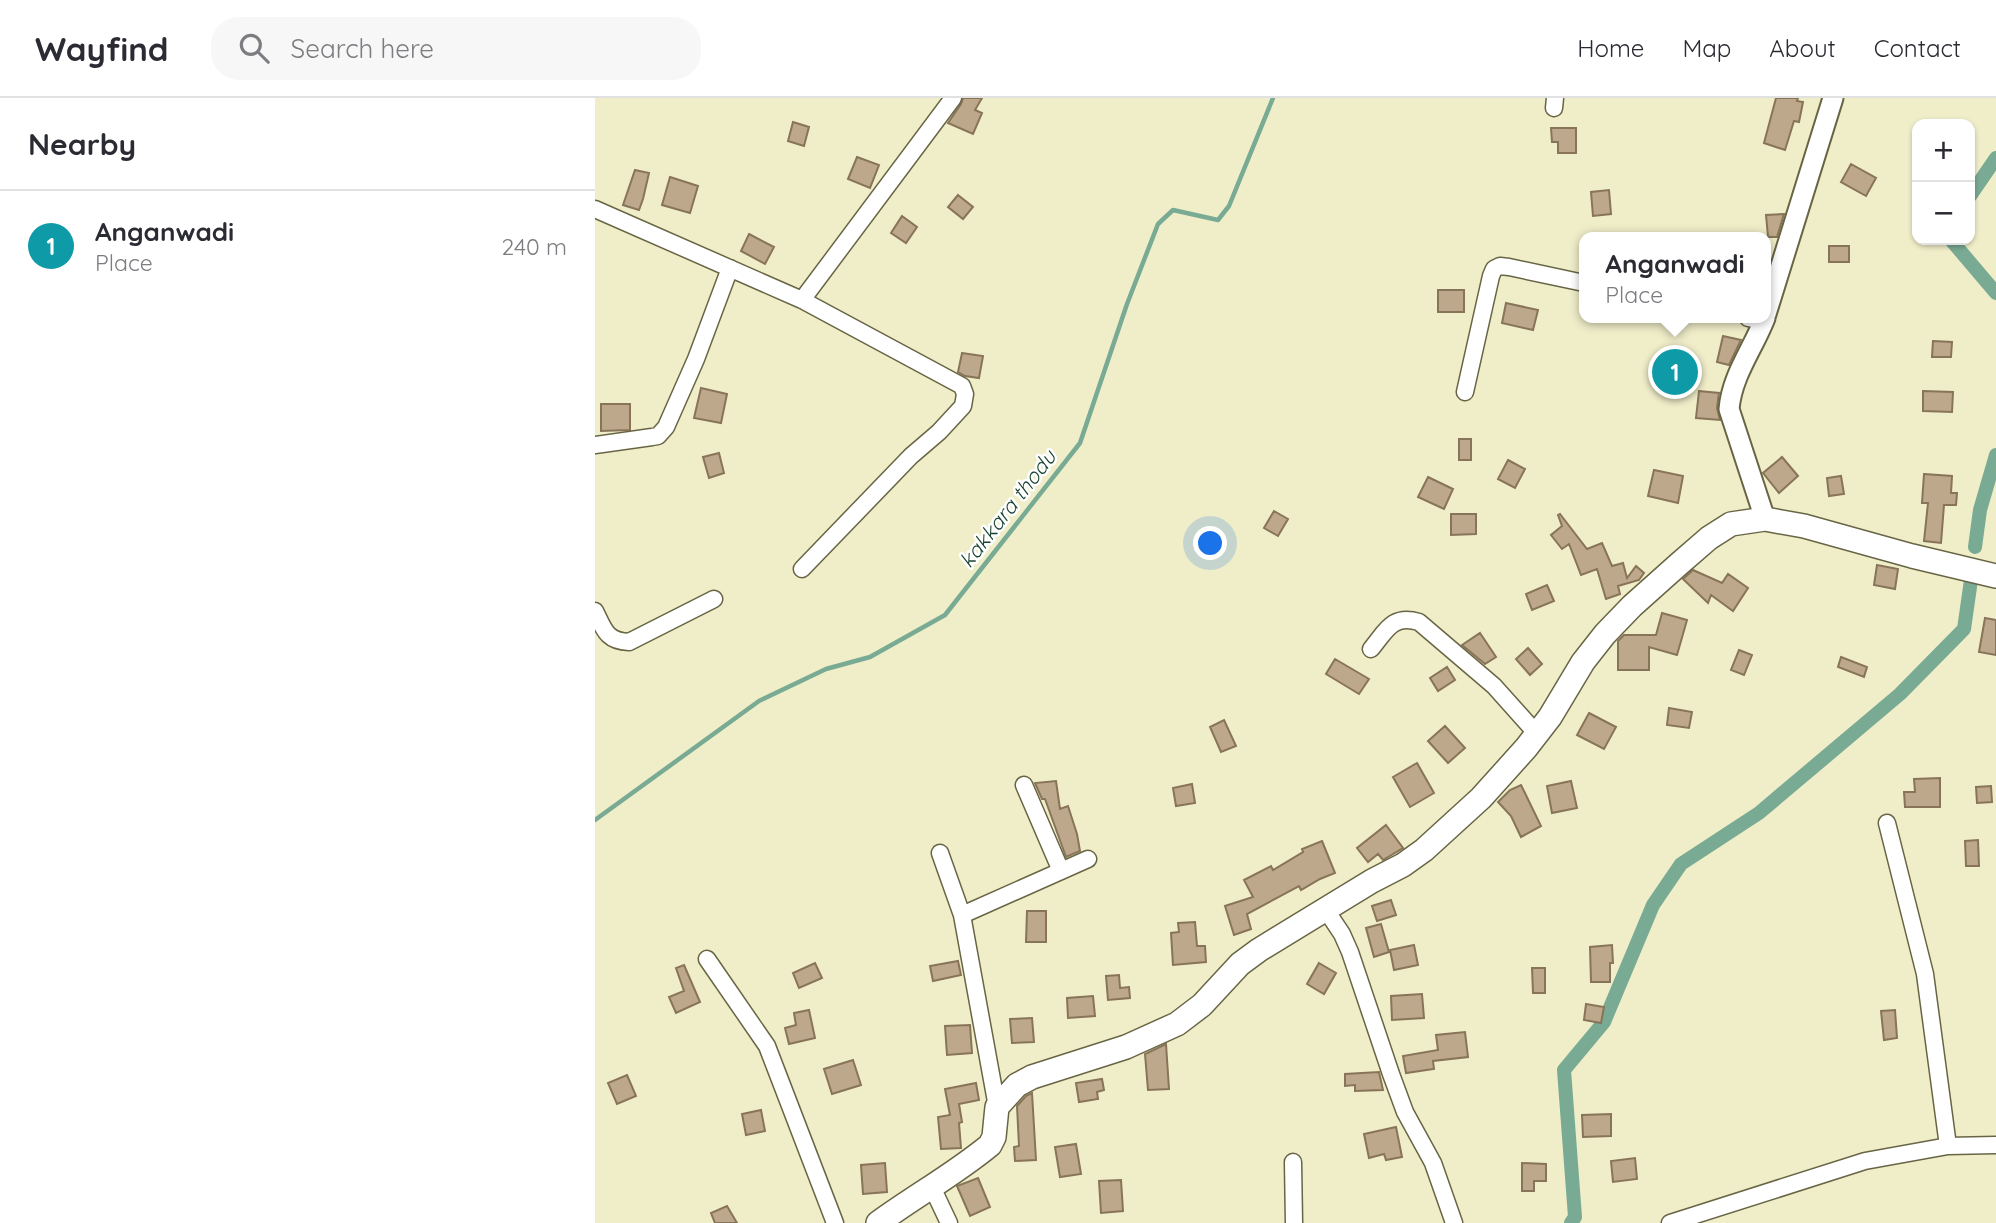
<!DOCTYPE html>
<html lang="en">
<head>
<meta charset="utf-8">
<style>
	body { margin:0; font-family:Quicksand,sans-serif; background:#f7f7f7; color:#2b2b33 }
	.controls { position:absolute; right:21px; top:21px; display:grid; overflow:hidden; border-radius:14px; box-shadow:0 2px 5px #0004 }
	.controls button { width:63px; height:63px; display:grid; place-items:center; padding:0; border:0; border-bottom:2px solid #e1e1e2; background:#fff; color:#2b2b33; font:35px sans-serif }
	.you { position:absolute; left:616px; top:446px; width:24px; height:24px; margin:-18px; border:5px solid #fff; border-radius:50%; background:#1a73e8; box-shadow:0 0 0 10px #1a73e833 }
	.badge { display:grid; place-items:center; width:46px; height:46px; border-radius:50%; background:#db2777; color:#fff; font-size:23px; font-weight:700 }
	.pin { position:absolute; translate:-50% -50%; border:4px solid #fff; box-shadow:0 2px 7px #0006 }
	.popup { position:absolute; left:984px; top:134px; width:192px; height:91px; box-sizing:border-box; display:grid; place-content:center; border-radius:14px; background:#fff; filter:drop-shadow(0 2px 5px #0005); font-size:23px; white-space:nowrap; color:#7c7c81 }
	.popup b { font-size:26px; color:#2b2b33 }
	.popup::after { content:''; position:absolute; left:50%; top:100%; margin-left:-14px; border:14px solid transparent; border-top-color:#fff }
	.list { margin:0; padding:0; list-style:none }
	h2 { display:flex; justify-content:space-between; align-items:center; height:91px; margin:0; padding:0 28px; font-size:30px }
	h2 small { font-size:23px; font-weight:400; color:#7c7c81 }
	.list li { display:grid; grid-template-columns:46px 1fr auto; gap:21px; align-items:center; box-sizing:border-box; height:112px; padding:0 28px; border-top:2px solid #e1e1e2 }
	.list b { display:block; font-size:26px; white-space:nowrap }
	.list p { margin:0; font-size:23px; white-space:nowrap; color:#7c7c81 }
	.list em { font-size:23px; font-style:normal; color:#7c7c81 }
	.icon { flex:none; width:38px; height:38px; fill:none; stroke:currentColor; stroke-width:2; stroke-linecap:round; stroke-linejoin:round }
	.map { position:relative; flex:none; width:1401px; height:1125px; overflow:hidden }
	header { display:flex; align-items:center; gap:42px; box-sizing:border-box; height:98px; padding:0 35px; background:#fff; border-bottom:2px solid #e1e1e2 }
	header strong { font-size:33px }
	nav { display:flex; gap:38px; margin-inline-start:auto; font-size:24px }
	.search { width:490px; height:63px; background:#f7f7f7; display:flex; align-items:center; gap:18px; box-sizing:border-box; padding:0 24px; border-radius:28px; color:#7c7c81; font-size:26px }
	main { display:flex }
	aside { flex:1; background:#fff }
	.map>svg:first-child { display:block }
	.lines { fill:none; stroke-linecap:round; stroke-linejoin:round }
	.stream { stroke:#79aa93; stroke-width:4.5 }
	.canal { stroke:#79aa93; stroke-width:14 }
	.building { fill:#bea88b; stroke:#887458; stroke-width:2 }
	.minor-casing { stroke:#686545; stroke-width:19 }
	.tertiary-casing { stroke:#686545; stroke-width:23 }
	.secondary-casing { stroke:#686545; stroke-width:26 }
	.minor { stroke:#fff; stroke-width:16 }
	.tertiary { stroke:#fff; stroke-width:19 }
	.secondary { stroke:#fff; stroke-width:23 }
	.labels { text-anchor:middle; stroke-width:5; stroke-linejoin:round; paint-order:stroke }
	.water-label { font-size:21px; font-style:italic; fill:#153f2e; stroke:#fff }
</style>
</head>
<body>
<header>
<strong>Wayfind</strong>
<div class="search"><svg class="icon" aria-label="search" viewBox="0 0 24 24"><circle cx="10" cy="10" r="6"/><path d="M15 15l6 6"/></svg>Search here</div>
<nav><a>Home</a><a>Map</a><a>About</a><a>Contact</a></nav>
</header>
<main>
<aside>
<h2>Nearby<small></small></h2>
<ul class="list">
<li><span class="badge" style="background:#0f9aa8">1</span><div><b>Anganwadi</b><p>Place</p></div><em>240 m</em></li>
</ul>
</aside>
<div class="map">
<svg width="1401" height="1125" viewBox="0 0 1401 1125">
	<rect width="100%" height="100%" fill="#f0eec9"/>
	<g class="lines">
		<path class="stream" d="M 0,722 L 164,603 L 231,571 L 275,559 L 350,517 L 485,345 L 532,206 L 563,126 L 578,112 L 623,122 L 634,108 L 678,0"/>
		<path class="canal" d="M 1375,98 L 1401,60
			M 1356,142 L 1401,195
			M 1380,449 L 1385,412 L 1401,357
			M 976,1125 L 980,1119 L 969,972 L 1009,924 L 1058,807 L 1086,766 L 1164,715 L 1305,596 L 1369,531 L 1376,482"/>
	</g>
	<path class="building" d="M 368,0 L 387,0 L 380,12 L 387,15 L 378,36 L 353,25 L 366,6 Z
		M 1181,0 L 1203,0 L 1202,3 L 1208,4 L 1204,24 L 1199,23 L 1190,52 L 1169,45 Z
		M 198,24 L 214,29 L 209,48 L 193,43 Z
		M 956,30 L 981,30 L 981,55 L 963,55 L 963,44 L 957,44 Z
		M 262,59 L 284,67 L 275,90 L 253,81 Z
		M 1256,66 L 1281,80 L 1271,98 L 1246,84 Z
		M 40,72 L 54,75 L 48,101 L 44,112 L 28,107 Z
		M 75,79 L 103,88 L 95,115 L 67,107 Z
		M 1014,92 L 1016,116 L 998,118 L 996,94 Z
		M 363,97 L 378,109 L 368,121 L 353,109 Z
		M 1189,116 L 1182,139 L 1173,139 L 1171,117 Z
		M 307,118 L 322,129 L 311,145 L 296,135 Z
		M 154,136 L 179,149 L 170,166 L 146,153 Z
		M 1234,148 L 1254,148 L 1254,164 L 1234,164 Z
		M 843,192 L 869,192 L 869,214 L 843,214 Z
		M 911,205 L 943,212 L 938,232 L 907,225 Z
		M 1128,238 L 1146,242 L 1134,267 L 1122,264 Z
		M 1338,243 L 1357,244 L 1356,259 L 1337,259 Z
		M 367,255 L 388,258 L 384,280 L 370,278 L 363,274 Z
		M 1086,263 L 1088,284 L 1061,287 L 1061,275 L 1072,274 L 1071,264 Z
		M 106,290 L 132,296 L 126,325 L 99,320 Z
		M 1104,293 L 1124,295 L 1122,310 L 1125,322 L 1101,320 Z
		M 1328,293 L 1358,294 L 1357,314 L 1328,313 Z
		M 6,306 L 35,306 L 35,332 L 6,333 Z
		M 864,341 L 876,341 L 876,362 L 864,362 Z
		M 124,355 L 129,375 L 114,380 L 108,359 Z
		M 1187,359 L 1203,378 L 1184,395 L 1168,375 Z
		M 913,362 L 930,371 L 920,390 L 903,381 Z
		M 1059,372 L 1088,378 L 1083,405 L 1053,398 Z
		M 1329,376 L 1357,378 L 1356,395 L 1362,395 L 1361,407 L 1349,407 L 1346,445 L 1329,443 L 1333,405 L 1327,405 Z
		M 1246,378 L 1249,396 L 1234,398 L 1232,380 Z
		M 833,379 L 858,391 L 849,411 L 823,399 Z
		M 679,413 L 693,421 L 683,438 L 669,430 Z
		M 856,416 L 881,416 L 881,436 L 856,437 Z
		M 965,416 L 992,451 L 1007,445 L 1017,468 L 1028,465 L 1032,480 L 1041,468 L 1049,475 L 1044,482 L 1023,488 L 1025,496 L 1011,501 L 1002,471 L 986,477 L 974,446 L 967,451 L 956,437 L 967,428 L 963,417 Z
		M 1282,467 L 1303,471 L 1300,491 L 1279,487 Z
		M 1098,472 L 1127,485 L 1133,476 L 1153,490 L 1138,513 L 1116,497 L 1113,505 L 1088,481 Z
		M 952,487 L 959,503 L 937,512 L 931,496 Z
		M 1067,515 L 1092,522 L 1082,557 L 1054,549 L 1054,572 L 1023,572 L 1023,543 L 1029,537 L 1061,537 Z
		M 1390,520 L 1401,522 L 1401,557 L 1384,554 Z
		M 885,535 L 901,559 L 890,566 L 867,547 Z
		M 933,550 L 947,566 L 935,577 L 921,561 Z
		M 1144,552 L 1157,557 L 1149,577 L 1136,572 Z
		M 1246,559 L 1272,569 L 1269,579 L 1243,569 Z
		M 740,561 L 774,581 L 764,596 L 731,576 Z
		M 852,569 L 860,582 L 843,593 L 835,580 Z
		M 1074,610 L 1097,614 L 1094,630 L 1072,627 Z
		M 994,615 L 1021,629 L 1009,651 L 982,637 Z
		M 629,622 L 641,648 L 626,654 L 615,629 Z
		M 850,628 L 870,650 L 853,665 L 833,643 Z
		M 822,665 L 839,695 L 815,709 L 798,679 Z
		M 1345,680 L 1345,709 L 1310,709 L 1309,694 L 1320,694 L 1319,681 Z
		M 461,683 L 465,711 L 473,708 L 482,736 L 485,753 L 471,759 L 450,701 L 447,701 L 440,685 Z
		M 976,683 L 982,710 L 957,715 L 952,688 Z
		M 597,686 L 600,705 L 581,708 L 578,690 Z
		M 926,687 L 946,728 L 926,739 L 916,718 L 903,704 L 915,692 Z
		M 1396,688 L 1397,704 L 1382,705 L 1381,689 Z
		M 791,727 L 808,750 L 788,762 L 783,756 L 773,764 L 762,750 Z
		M 1383,742 L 1384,768 L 1371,768 L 1370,743 Z
		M 727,743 L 740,775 L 725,781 L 706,792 L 704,788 L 652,816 L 656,831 L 639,837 L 630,808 L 658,799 L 649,782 L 676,768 L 678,772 L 708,754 L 707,751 Z
		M 796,802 L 801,817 L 782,823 L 777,808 Z
		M 432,813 L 451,813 L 451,844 L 431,844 Z
		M 600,824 L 602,848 L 610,848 L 611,864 L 578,867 L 576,835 L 584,834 L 583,825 Z
		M 786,826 L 794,854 L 779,859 L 771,830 Z
		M 819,847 L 823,867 L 799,872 L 795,852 Z
		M 1017,847 L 1018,865 L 1015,865 L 1015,884 L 996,884 L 995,849 Z
		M 363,863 L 366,877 L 338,883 L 335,868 Z
		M 220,865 L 227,880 L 204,890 L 198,875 Z
		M 724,865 L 741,875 L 729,896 L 712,886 Z
		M 89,867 L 105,904 L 81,915 L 74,899 L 89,893 L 81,870 Z
		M 937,870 L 950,870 L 950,895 L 938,895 Z
		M 524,877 L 525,890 L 534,889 L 535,900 L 513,902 L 511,878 Z
		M 827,896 L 829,920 L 797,922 L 796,898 Z
		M 498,898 L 500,918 L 473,920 L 472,900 Z
		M 991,906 L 1009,909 L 1006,925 L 989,922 Z
		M 214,912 L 220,940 L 194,946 L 190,930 L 201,927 L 199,915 Z
		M 1300,912 L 1302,940 L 1289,942 L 1286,913 Z
		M 437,920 L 439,944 L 417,945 L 415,921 Z
		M 375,927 L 377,955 L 352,957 L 350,928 Z
		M 870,934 L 873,959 L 838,963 L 839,971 L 811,975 L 808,958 L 843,952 L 841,937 Z
		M 571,946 L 574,991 L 553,992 L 550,956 Z
		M 258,962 L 266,987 L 237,996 L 229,971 Z
		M 784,974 L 788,992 L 760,993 L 760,987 L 750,988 L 750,976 Z
		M 32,977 L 41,998 L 22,1006 L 13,985 Z
		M 507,981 L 509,992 L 502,994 L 503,1001 L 484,1004 L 481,985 Z
		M 381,985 L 384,1002 L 364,1006 L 367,1024 L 364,1025 L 366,1050 L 346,1051 L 343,1019 L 355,1017 L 350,991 Z
		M 437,995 L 441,1062 L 420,1063 L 419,1049 L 424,1048 L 422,1008 L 431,998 Z
		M 166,1012 L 170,1033 L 151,1037 L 147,1016 Z
		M 1016,1016 L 1016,1038 L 988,1039 L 987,1017 Z
		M 801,1029 L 807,1059 L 791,1062 L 789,1056 L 774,1060 L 769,1036 Z
		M 481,1046 L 486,1076 L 465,1079 L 460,1049 Z
		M 1040,1060 L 1042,1081 L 1018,1084 L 1016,1063 Z
		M 290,1065 L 292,1094 L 268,1096 L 266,1067 Z
		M 927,1065 L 951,1066 L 951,1083 L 939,1083 L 939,1093 L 927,1093 Z
		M 383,1080 L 395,1109 L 375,1118 L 362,1088 Z
		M 526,1082 L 528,1113 L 506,1115 L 504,1083 Z
		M 132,1108 L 142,1125 L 120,1125 L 116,1115 Z"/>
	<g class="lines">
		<g class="minor-casing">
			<path id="minor" d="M 959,10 L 960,0
				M 0,111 L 207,202 L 367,288 L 370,296 L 368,308 L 344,334 L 316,358 L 207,471
				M 207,202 L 358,0
				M 1153,220 L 1169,223
				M 870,294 L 896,178 L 899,171 L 905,168 L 914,169 L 989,185
				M 0,347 L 57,339 L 63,338 L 71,329 L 101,261 L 135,170
				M 0,513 C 9,531 11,543 34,544 L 119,501
				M 776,551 C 791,533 797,516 824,524 L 899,588 L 942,636
				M 429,687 L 466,773
				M 1292,725 L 1330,876 L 1353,1048
				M 345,755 L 367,817 L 402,1009
				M 731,812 L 747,836 L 755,854 L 796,976 L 810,1014 L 838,1065 L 859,1125
				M 367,817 L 493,761
				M 112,861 L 172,948 L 240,1125
				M 698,1064 L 699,1125
				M 337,1089 L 354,1125
				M 1075,1125 L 1270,1063 L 1353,1048 L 1401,1047"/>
		</g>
		<g class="tertiary-casing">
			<path id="tertiary" d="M 1171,216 L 1238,0
				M 1170,220 C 1158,251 1137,277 1134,311 L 1170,421"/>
		</g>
		<g class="secondary-casing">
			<path id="secondary" d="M 283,1125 C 320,1098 360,1076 395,1047 L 399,1039 L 402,1009 L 422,987 L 437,979 L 531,949 L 582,926 L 607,907 L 645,866 L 664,852 L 777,783 L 808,767 L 829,752 L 886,700 L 931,650 L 955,619 L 988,564 L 1010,536 L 1037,508 L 1084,466 L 1114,440 L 1136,426 L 1170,421 L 1209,428 L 1317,458 L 1401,478"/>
		</g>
		<use href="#minor" class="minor"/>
		<use href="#tertiary" class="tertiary"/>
		<use href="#secondary" class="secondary"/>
	</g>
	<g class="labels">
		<g class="water-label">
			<text transform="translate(413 411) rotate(-52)" y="7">kakkara thodu</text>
		</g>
	</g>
</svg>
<div class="controls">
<button>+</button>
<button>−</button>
</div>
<div class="you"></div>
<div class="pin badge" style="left:1080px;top:274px;background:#0f9aa8">1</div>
<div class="popup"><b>Anganwadi</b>Place</div>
</div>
</main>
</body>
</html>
